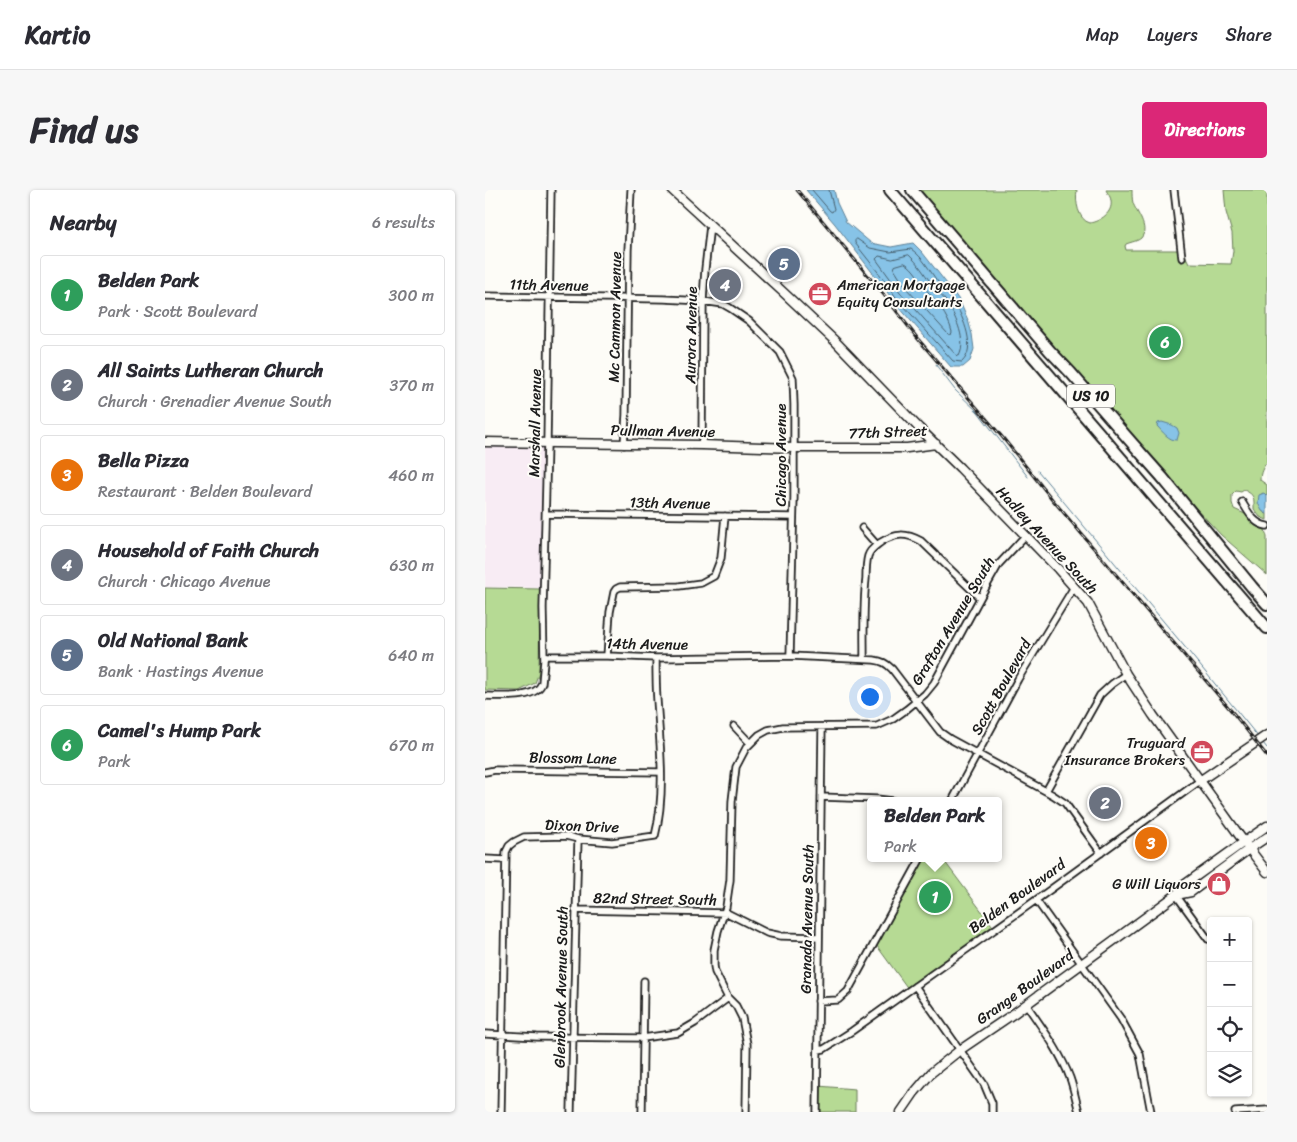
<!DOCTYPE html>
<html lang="en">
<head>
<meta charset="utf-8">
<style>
	body { margin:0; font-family:Sriracha,sans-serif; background:#f7f7f7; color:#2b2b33 }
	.controls { position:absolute; right:15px; bottom:15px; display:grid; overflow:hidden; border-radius:5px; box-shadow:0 1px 4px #0004 }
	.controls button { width:45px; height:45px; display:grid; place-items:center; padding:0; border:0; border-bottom:1px solid #e1e1e2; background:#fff; color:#2b2b33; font:25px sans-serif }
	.you { position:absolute; left:384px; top:506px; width:18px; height:18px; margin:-12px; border:4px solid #fff; border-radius:50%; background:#1a73e8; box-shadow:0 0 0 8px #1a73e833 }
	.badge { display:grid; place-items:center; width:32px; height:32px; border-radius:50%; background:#db2777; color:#fff; font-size:16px; font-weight:700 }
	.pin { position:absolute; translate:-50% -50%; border:2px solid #fff; box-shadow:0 1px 5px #0006 }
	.popup { position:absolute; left:382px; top:607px; width:135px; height:65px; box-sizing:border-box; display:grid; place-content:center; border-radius:5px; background:#fff; filter:drop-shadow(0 1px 4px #0005); font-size:16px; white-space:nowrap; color:#7c7c81 }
	.popup b { font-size:19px; color:#2b2b33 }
	.popup::after { content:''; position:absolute; left:50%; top:100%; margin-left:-10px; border:10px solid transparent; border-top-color:#fff }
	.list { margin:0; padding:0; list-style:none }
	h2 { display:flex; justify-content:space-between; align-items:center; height:65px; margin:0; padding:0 20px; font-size:21px }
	h2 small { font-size:16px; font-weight:400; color:#7c7c81 }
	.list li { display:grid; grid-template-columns:32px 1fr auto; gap:15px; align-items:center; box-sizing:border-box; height:80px; margin:0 10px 10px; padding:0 10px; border:1px solid #e1e1e2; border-radius:5px }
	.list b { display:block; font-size:19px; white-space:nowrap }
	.list p { margin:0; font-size:16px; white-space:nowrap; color:#7c7c81 }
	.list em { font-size:16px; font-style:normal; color:#7c7c81 }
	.icon { flex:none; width:28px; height:28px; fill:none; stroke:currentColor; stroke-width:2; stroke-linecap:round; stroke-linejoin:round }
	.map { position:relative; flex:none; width:782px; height:922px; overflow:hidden; border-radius:5px }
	header { display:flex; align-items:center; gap:30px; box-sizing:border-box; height:70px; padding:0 25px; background:#fff; border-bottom:1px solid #e1e1e2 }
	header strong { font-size:24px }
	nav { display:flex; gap:28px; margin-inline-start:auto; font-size:18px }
	.intro { display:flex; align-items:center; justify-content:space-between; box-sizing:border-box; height:120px; padding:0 30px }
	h1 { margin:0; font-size:35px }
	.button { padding:12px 22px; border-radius:5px; background:#db2777; color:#fff; font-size:18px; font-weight:700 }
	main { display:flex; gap:30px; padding:0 30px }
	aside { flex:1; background:#fff; border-radius:5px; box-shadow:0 1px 4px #0004 }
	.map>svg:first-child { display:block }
	.built { fill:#f8ecf4 }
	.green { fill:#b6da94; stroke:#697b58 }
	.water { fill:#87c3e7; stroke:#5c8096 }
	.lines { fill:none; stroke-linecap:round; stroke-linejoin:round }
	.shore { stroke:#475f6d; stroke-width:1 }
	.stream { stroke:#5c8096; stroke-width:1 }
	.street-casing { stroke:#1c1c1c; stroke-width:9 }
	.secondary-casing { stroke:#1c1c1c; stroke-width:11 }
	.highway-casing { stroke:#1c1c1c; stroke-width:14 }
	.street { stroke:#fdfcf7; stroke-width:5.5 }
	.secondary { stroke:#fdfcf7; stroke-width:8 }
	.highway { stroke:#fdfcf7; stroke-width:10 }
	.rail-casing { stroke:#1c1c1c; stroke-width:3 }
	.rail { stroke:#fdfcf7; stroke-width:1; stroke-dasharray:4; stroke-linecap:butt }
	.labels { text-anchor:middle; stroke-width:4; stroke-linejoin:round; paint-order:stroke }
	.shield { fill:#fdfcf7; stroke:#605f5e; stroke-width:1 }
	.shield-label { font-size:14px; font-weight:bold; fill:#1c1c1c }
	.street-label { font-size:15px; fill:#1c1c1c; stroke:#fdfcf7 }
	.poi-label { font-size:15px; fill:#1c1c1c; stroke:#fdfcf7; text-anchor:end }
</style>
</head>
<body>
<header>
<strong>Kartio</strong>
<nav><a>Map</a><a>Layers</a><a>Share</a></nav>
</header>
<div class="intro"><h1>Find us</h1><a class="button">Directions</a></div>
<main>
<aside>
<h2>Nearby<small>6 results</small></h2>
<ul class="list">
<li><span class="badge" style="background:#2e9e5b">1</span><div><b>Belden Park</b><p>Park · Scott Boulevard</p></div><em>300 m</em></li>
<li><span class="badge" style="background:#6b7280">2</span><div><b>All Saints Lutheran Church</b><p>Church · Grenadier Avenue South</p></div><em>370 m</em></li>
<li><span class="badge" style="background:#e8710a">3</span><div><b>Bella Pizza</b><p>Restaurant · Belden Boulevard</p></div><em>460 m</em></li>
<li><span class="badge" style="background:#6b7280">4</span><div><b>Household of Faith Church</b><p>Church · Chicago Avenue</p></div><em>630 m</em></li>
<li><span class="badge" style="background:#5c6f8a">5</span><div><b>Old National Bank</b><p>Bank · Hastings Avenue</p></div><em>640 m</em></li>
<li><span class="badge" style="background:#2e9e5b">6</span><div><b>Camel's Hump Park</b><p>Park</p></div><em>670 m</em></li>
</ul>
</aside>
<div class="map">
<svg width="782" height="922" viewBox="0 0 782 922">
	<rect width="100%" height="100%" fill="#fdfcf7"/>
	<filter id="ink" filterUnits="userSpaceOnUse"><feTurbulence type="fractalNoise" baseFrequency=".02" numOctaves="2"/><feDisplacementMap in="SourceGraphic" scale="10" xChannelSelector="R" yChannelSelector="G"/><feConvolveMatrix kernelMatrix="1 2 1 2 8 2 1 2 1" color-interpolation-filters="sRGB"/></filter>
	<g filter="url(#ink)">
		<path class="built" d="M 0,252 L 62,253 L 59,398 L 0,397 Z"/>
		<path class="green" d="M 433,0 L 592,0 C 590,11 593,30 605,33 C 615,31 628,23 626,11 C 626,7 623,4 621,0 L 647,0 C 647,4 647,9 648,13 C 651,22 665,38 656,48 C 653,51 646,52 641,54 L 640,56 L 641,60 L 699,60 L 701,67 L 704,73 L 746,74 L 748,61 L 747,43 L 741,22 L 739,0 L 782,0 L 782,272 C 778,277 775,283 775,290 L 782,295 L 782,306 L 777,303 L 779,323 L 782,324 L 782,330 L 775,327 L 769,319 C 769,308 770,305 759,300 L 756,302 L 751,301 L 747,305 L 747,313 L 749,319 L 760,324 L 770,336 L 780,340 L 782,347 L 782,385 L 736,345 L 711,318 L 612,208 Z
			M 0,398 L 55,399 L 54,482 L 50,493 L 34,501 L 0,500 Z
			M 436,668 L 457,668 L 510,739 L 424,800 L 389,752 Z
			M 333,896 L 370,899 L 370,922 L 332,922 Z"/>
		<path class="water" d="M 321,0 L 349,0 L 352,13 L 361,32 L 386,53 L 406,57 L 428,53 L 437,62 L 466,99 L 474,110 L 483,130 L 487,144 L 489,159 L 485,171 L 478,177 L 466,177 L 407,109 L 400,99 L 350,34 Z
			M 677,232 L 687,235 L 692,238 L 694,243 L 692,250 C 684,251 677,241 672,236 L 673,233 Z
			M 779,303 L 782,306 L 782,324 L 777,321 L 773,313 L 774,305 Z"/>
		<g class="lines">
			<path class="shore" d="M 327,0 L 345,21 L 347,22 L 349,19 L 344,0
				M 372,49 L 385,58 L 405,62 L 426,59 C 438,67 444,80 453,92 C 459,99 465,105 470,113 C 478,128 492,158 477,172 L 468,171 L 410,106 L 404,96 L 370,53 L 370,51 Z
				M 424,65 C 433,73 439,83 446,93 C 451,100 458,107 463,114 C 471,128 482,151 474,166 L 471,165 L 415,102 L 391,69 L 394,66 L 407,69 Z
				M 420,73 C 429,78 435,90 440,98 C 451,112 463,125 467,142 L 466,145 L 463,144 L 421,98 L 409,79 L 410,76 Z"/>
			<path class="stream" d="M 451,175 L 470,200 L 493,222 L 543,287
				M 553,281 L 704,462 L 774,548
				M 778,553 L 782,558"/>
			<g class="street-casing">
				<path id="street" d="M 689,0 L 697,68
					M 0,106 L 179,109 L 218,111 L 238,114 L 245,118 L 264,131 L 295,162 L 308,188 L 309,215 L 309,308 L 305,466
					M 139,255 L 141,225 L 143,60 L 146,0
					M 217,255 L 218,111 L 220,79 L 225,35
					M 757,312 C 764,323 769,334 782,336
					M 61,324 L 308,327
					M 377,338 L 392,355
					M 59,466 L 122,466 L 171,468 L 305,466 L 389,470 C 397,471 401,473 407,479 L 455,542 L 465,549 L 568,605 L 580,613 L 616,663
					M 122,466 L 125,422 L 129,402 L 131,399 L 135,397 L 194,396 L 216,393 L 229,386 L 236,368 L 240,326
					M 379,469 C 379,442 378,415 381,389 C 381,381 381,373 383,366 C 385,359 391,356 396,352 C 411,343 421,343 436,351 L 495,408
					M 0,506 C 15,506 51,510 57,493 L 59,471 L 58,418 L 62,253 L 66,0
					M 249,536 L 265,553
					M 0,582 L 10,580 L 175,582
					M 561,601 L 615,505 L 627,494 L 641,484
					M 336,607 L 392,609 L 408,611
					M 467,611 L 533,489 L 589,397
					M 0,669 L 20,670
					M 691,705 L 723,749
					M 551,710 L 636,829 L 655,864 L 666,922
					M 90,720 L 242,723 L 282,743 L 296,746 L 334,747
					M 430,796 L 499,894 L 507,913 L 507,922
					M 333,811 L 353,810 L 363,801 L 436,668
					M 541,814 C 557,838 575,861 585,888 C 589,899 591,911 594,922
					M 0,844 L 52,847 L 158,848 L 193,843 L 210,833 L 243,808
					M 333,860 L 339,859 L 367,841 L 551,710 L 716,590
					M 16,922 L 21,662 L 24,656 L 29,652 L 39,647 L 81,646 L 93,649 L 127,652 L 170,646 C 181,604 175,554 172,510 C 171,496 171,482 171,468
					M 86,922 L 93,649
					M 157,922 L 159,791
					M 261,922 L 262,854 L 257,828 L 251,816 L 243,808 L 230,782 L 229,776 L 229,760 L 233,741 L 241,717 L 245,690 L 247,611 L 251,577 L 261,558 L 274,545 L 283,540 L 298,537 L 392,536 L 408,529 L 422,519 L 440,504 L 449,493 L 501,397 L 514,374 L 540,346
					M 332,922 L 337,537
					M 750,922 L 782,920"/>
			</g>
			<g class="secondary-casing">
				<path id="secondary" d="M 187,0 L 298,102 L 350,151 L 434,238 L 475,278 L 573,379 L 603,413 L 641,484 L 668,525 L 759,652 L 782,682
					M 0,252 L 217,255 L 309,258 L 422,258 L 451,254
					M 716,590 L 782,545
					M 691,705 L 706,702 L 764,659 L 782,647
					M 416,922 L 429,903 L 446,883 L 475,860 L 528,824 L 691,705 L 699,695 L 759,652 L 782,636"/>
			</g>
			<g class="highway-casing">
				<path id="highway" d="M 405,0 L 782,438
					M 427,0 L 565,161 L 586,183 L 647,253 L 677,287 L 767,397 L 782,414"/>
			</g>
			<use href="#street" class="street"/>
			<use href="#secondary" class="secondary"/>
			<use href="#highway" class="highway"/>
			<g class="rail-casing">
				<path id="rail" d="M 312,0 L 399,105 L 433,149 L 518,248 L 567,309 L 749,524 L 782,566"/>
			</g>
			<use href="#rail" class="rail"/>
		</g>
	</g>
	<defs>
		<g id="office-disc" transform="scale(1.25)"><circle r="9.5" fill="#d1495b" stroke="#fdfcf7"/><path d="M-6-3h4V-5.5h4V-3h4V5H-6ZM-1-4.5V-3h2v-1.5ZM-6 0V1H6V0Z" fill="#fff"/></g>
		<g id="shop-disc" transform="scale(1.25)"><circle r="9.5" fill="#d1495b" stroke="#fdfcf7"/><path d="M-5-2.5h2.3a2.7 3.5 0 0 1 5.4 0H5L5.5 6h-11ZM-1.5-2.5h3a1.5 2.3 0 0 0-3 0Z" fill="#fff"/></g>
	</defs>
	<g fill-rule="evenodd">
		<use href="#office-disc" x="335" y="104"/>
		<use href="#office-disc" x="717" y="562"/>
		<use href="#shop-disc" x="734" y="694"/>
	</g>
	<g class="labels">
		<rect class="shield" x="582" y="194.5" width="48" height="23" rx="4"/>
		<g class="shield-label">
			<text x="606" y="211">US 10</text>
		</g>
		<g class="street-label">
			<text transform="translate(64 95) rotate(1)" y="5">11th Avenue</text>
			<text transform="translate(130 127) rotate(-89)" y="5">Mc Cammon Avenue</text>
			<text transform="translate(206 145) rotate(-89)" y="5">Aurora Avenue</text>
			<text transform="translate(50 233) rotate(-89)" y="5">Marshall Avenue</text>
			<text transform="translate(178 241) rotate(1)" y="5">Pullman Avenue</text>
			<text transform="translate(403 242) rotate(-2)" y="5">77th Street</text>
			<text transform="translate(296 265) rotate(-90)" y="5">Chicago Avenue</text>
			<text transform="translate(185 313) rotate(1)" y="5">13th Avenue</text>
			<text transform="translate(562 350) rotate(47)" y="5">Hadley Avenue South</text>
			<text transform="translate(468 431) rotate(-59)" y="5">Grafton Avenue South</text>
			<text transform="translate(162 454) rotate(1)" y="5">14th Avenue</text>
			<text transform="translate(516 497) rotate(-61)" y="5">Scott Boulevard</text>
			<text transform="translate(88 568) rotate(1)" y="5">Blossom Lane</text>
			<text transform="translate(97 636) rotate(2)" y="5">Dixon Drive</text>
			<text transform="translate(532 706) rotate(-36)" y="5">Belden Boulevard</text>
			<text transform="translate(170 709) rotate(1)" y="5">82nd Street South</text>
			<text transform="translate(322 729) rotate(-89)" y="5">Granada Avenue South</text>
			<text transform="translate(76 797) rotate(-89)" y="5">Glenbrook Avenue South</text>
			<text transform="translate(540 797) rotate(-36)" y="5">Grange Boulevard</text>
		</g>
		<g class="poi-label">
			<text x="352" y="100" text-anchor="start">American Mortgage<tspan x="352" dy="17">Equity Consultants</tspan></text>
			<text x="700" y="558">Truguard<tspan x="700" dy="17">Insurance Brokers</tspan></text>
			<text x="716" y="699">G Will Liquors</text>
		</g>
	</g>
</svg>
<div class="controls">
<button>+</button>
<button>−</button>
<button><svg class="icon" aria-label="locate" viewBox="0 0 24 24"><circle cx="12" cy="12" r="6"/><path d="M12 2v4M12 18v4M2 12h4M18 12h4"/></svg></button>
<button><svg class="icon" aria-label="layers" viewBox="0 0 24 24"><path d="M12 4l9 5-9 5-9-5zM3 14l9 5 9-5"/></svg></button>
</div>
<div class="you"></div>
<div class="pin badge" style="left:450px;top:707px;background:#2e9e5b">1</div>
<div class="popup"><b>Belden Park</b>Park</div>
<div class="pin badge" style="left:620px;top:613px;background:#6b7280">2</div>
<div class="pin badge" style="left:666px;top:653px;background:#e8710a">3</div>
<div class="pin badge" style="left:240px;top:95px;background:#6b7280">4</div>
<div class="pin badge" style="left:299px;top:74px;background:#5c6f8a">5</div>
<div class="pin badge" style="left:680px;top:152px;background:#2e9e5b">6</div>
</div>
</main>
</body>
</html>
